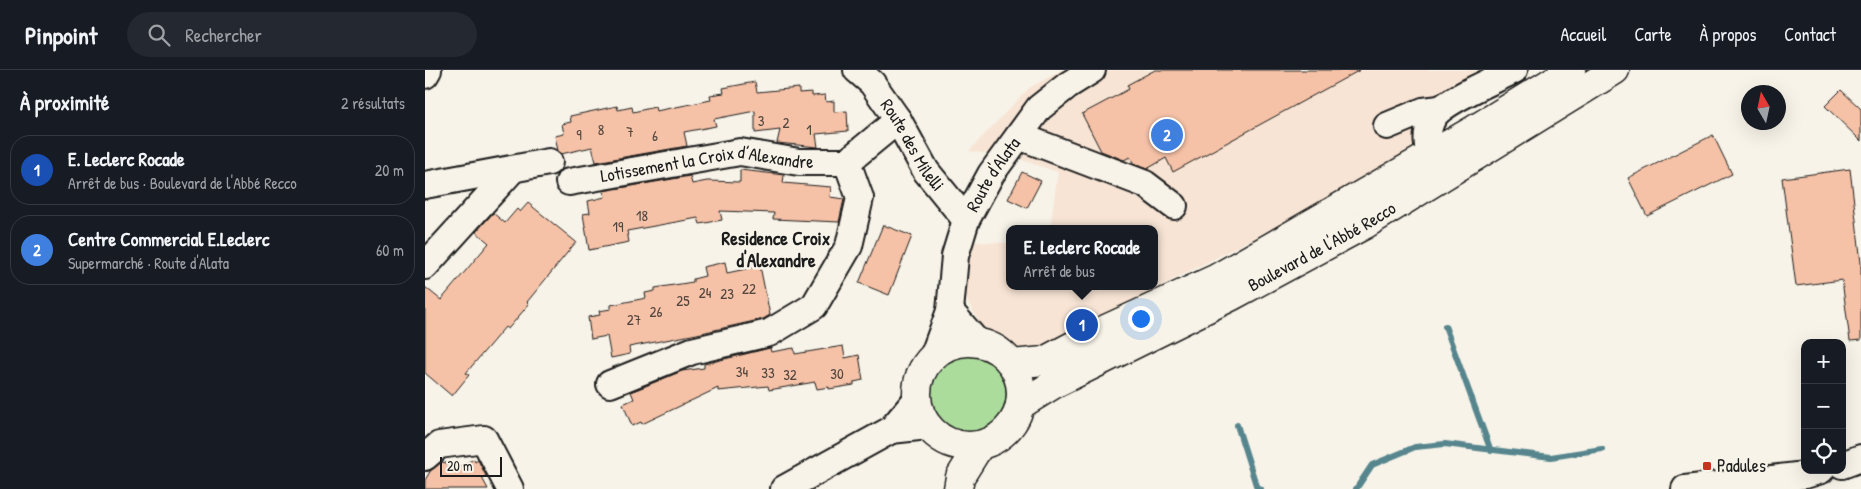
<!DOCTYPE html>
<html lang="fr">
<head>
<meta charset="utf-8">
<style>
	body { margin:0; font-family:"Patrick Hand",sans-serif; background:#242831; color:#f1f3f6 }
	.controls { position:absolute; right:15px; bottom:15px; display:grid; overflow:hidden; border-radius:10px; box-shadow:0 5px 20px #0002 }
	.controls button { width:45px; height:45px; display:grid; place-items:center; padding:0; border:0; border-bottom:1px solid #363941; background:#171b24; color:#f1f3f6; font:25px sans-serif }
	.compass { position:absolute; left:1316px; top:15px; width:45px; height:45px; border-radius:50%; background:#171b24; box-shadow:0 5px 20px #0002; rotate:351deg }
	.scale { position:absolute; left:15px; bottom:12px; width:62px; box-sizing:border-box; padding-left:5px; border:2px solid #1c1c1c; border-top:0; font-size:14px; line-height:18px; white-space:nowrap; color:#1c1c1c; -webkit-text-stroke:4px #f7f3e8; paint-order:stroke }
	.you { position:absolute; left:715px; top:248px; width:18px; height:18px; margin:-12px; border:4px solid #fff; border-radius:50%; background:#1a73e8; box-shadow:0 0 0 8px #1a73e833 }
	.badge { display:grid; place-items:center; width:32px; height:32px; border-radius:50%; background:#c8321e; color:#fff; font-size:16px; font-weight:700 }
	.pin { position:absolute; translate:-50% -50%; border:2px solid #fff; box-shadow:0 1px 5px #0006 }
	.popup { position:absolute; left:581px; top:155px; width:152px; height:65px; box-sizing:border-box; display:grid; place-content:center; border-radius:10px; background:#171b24; filter:drop-shadow(0 1px 4px #0005); font-size:16px; white-space:nowrap; color:#9ea1a6 }
	.popup b { font-size:19px; color:#f1f3f6 }
	.popup::after { content:''; position:absolute; left:50%; top:100%; margin-left:-10px; border:10px solid transparent; border-top-color:#171b24 }
	.list { margin:0; padding:0; list-style:none }
	h2 { display:flex; justify-content:space-between; align-items:center; height:65px; margin:0; padding:0 20px; font-size:21px }
	h2 small { font-size:16px; font-weight:400; color:#9ea1a6 }
	.list li { display:grid; grid-template-columns:32px 1fr auto; gap:15px; align-items:center; box-sizing:border-box; height:70px; margin:0 10px 10px; padding:0 10px; border:1px solid #363941; border-radius:20px }
	.list b { display:block; font-size:19px; white-space:nowrap }
	.list p { margin:0; font-size:16px; white-space:nowrap; color:#9ea1a6 }
	.list em { font-size:16px; font-style:normal; color:#9ea1a6 }
	.icon { flex:none; width:28px; height:28px; fill:none; stroke:currentColor; stroke-width:2; stroke-linecap:round; stroke-linejoin:round }
	.map { position:relative; flex:none; width:1436px; height:419px; overflow:hidden }
	header { display:flex; align-items:center; gap:30px; box-sizing:border-box; height:70px; padding:0 25px; background:#171b24; border-bottom:1px solid #363941 }
	header strong { font-size:24px }
	nav { display:flex; gap:28px; margin-inline-start:auto; font-size:18px }
	.search { width:350px; height:45px; background:#242831; display:flex; align-items:center; gap:12px; box-sizing:border-box; padding:0 18px; border-radius:28px; color:#9ea1a6; font-size:19px }
	main { display:flex }
	aside { flex:1; background:#171b24 }
	.map>svg:first-child { display:block }
	.built { fill:#f7e4d4 }
	.green { fill:#abdc9c; stroke:#647c5c }
	.lines { fill:none; stroke-linecap:round; stroke-linejoin:round }
	.stream { stroke:#56858d; stroke-width:6 }
	.building { fill:#f6c2a7; stroke:#1c1c1c }
	.minor-casing { stroke:#1c1c1c; stroke-width:30 }
	.major-casing { stroke:#1c1c1c; stroke-width:31 }
	.minor { stroke:#f7f3e8; stroke-width:26 }
	.major { stroke:#f7f3e8; stroke-width:28 }
	.poi-dot { fill:#c8321e; stroke:#f7f3e8; stroke-width:2 }
	.labels { text-anchor:middle; stroke-width:5; stroke-linejoin:round; paint-order:stroke }
	.number-label { font-size:15px; fill:#52463f }
	.street-label { font-size:18px; fill:#1c1c1c; stroke:#f7f3e8 }
	.poi-label { font-size:18px; fill:#1c1c1c; stroke:#f7f3e8; text-anchor:start }
	.neighbourhood-label { font-size:19px; font-weight:bold; fill:#1c1c1c; stroke:#f7f3e8 }
</style>
</head>
<body>
<header>
<strong>Pinpoint</strong>
<div class="search"><svg class="icon" aria-label="search" viewBox="0 0 24 24"><circle cx="10" cy="10" r="6"/><path d="M15 15l6 6"/></svg>Rechercher</div>
<nav><a>Accueil</a><a>Carte</a><a>À propos</a><a>Contact</a></nav>
</header>
<main>
<aside>
<h2>À proximité<small>2 résultats</small></h2>
<ul class="list">
<li><span class="badge" style="background:#1a4fb4">1</span><div><b>E. Leclerc Rocade</b><p>Arrêt de bus · Boulevard de l'Abbé Recco</p></div><em>20 m</em></li>
<li><span class="badge" style="background:#3f7fe0">2</span><div><b>Centre Commercial E.Leclerc</b><p>Supermarché · Route d'Alata</p></div><em>60 m</em></li>
</ul>
</aside>
<div class="map">
<svg width="1436" height="419" viewBox="0 0 1436 419">
	<rect width="100%" height="100%" fill="#f7f3e8"/>
	<filter id="ink" filterUnits="userSpaceOnUse"><feTurbulence type="fractalNoise" baseFrequency=".02" numOctaves="2"/><feDisplacementMap in="SourceGraphic" scale="10" xChannelSelector="R" yChannelSelector="G"/><feConvolveMatrix kernelMatrix="1 2 1 2 8 2 1 2 1" color-interpolation-filters="sRGB"/></filter>
	<g filter="url(#ink)">
		<path class="built" d="M 637,0 L 1052,0 L 986,40 L 1001,68 L 976,92 L 622,275 L 595,280 L 562,265 L 537,222 L 537,200 L 547,172 L 584,173 L 584,216 L 730,216 L 730,159 L 625,159 L 633,102 L 594,89 L 544,81 L 604,18 Z"/>
		<path class="green" d="M505 324a38 38 0 1 1 76 0a38 38 0 1 1-76 0Z"/>
		<g class="lines">
			<path class="stream" d="M 1020,256 L 1066,381
				M 812,355 L 832,418 L 836,419
				M 931,419 L 947,395 L 990,377 L 1020,374 L 1126,387 L 1177,379"/>
		</g>
		<path class="building" d="M 730,0 L 935,0 L 748,102 L 741,88 L 722,99 L 709,94 L 705,87 L 699,90 L 676,81 L 657,44 L 704,19 L 702,15 Z
			M 330,12 L 332,22 L 374,18 L 374,23 L 387,22 L 387,26 L 400,25 L 401,32 L 409,31 L 409,42 L 422,41 L 423,61 L 391,64 L 393,77 L 352,73 L 355,60 L 330,63 L 330,41 L 289,49 L 291,56 L 259,62 L 262,76 L 171,92 L 167,77 L 136,84 L 133,81 L 130,66 L 139,64 L 137,54 L 146,52 L 145,46 L 192,36 L 193,40 L 207,37 L 208,42 L 230,37 L 231,41 L 286,30 L 285,25 L 299,23 L 298,18 Z
			M 1416,20 L 1436,39 L 1436,71 L 1400,36 Z
			M 1288,65 L 1307,104 L 1222,146 L 1203,108 Z
			M 1425,99 L 1436,193 L 1436,270 L 1425,271 L 1417,210 L 1371,216 L 1357,108 Z
			M 315,100 L 359,105 L 358,113 L 406,117 L 405,127 L 419,129 L 414,152 L 348,149 L 349,143 L 295,141 L 297,150 L 275,154 L 273,148 L 202,161 L 204,172 L 164,180 L 158,144 L 165,143 L 163,131 L 180,127 L 178,121 L 265,106 L 267,114 L 282,111 L 315,112 Z
			M 597,102 L 616,111 L 602,138 L 583,129 Z
			M 103,133 L 151,172 L 102,232 L 104,234 L 83,259 L 80,257 L 41,303 L 44,305 L 27,326 L 0,303 L 0,217 L 16,230 L 64,173 L 51,162 L 68,143 L 80,153 L 92,139 L 95,142 Z
			M 458,155 L 487,166 L 464,225 L 434,213 Z
			M 300,192 L 302,203 L 335,196 L 345,245 L 338,249 L 272,264 L 204,277 L 205,284 L 186,288 L 182,266 L 166,269 L 163,247 L 175,245 L 174,241 L 186,239 L 186,235 L 221,228 L 220,223 L 230,221 L 230,218 L 268,212 L 268,209 L 280,206 L 278,197 Z
			M 418,276 L 420,288 L 434,285 L 438,310 L 429,312 L 429,315 L 404,319 L 404,317 L 392,319 L 390,312 L 344,320 L 343,316 L 293,321 L 293,318 L 217,354 L 216,352 L 207,356 L 198,334 L 209,329 L 206,322 L 257,301 L 279,298 L 279,294 L 345,278 L 346,282 L 369,278 L 370,284 Z
			M 49,389 L 50,392 L 53,390 L 61,406 L 57,408 L 63,419 L 0,419 L 0,410 L 6,400 L 17,392 L 29,395 L 30,399 Z"/>
		<g class="lines">
			<g class="minor-casing">
				<g id="minor">
					<path id="s1" d="M 432,0 L 447,13 L 473,50 L 501,101 L 541,150"/>
					<path d="M 0,5 L 3,0"/>
					<path d="M 962,56 L 998,41 L 1015,39"/>
					<path d="M 594,66 L 720,114 L 749,136"/>
					<path d="M 1005,85 C 1000,70 1002,49 1016,39 C 1033,25 1068,11 1089,0"/>
					<path id="s2" d="M 144,112 L 315,82 L 374,92 L 422,92 L 473,50"/>
					<path d="M 0,115 L 124,92"/>
					<path d="M 0,196 L 88,99"/>
					<path d="M 525,241 L 552,272"/>
					<path id="s3" d="M 508,287 L 525,241 L 530,186 L 541,150 L 566,104 L 614,38 L 643,15 L 667,0"/>
					<path d="M 185,314 L 267,281 L 344,263 L 389,236 L 424,176 L 435,128 L 422,92"/>
					<path d="M 466,360 L 503,356"/>
					<path d="M 0,387 L 14,375 L 59,369 L 85,419"/>
					<path d="M 1417,395 L 1436,388"/>
					<path d="M 359,419 L 466,360 L 492,329"/>
					<path d="M 1260,419 L 1380,405 L 1396,400"/>
				</g>
			</g>
			<g class="major-casing">
				<g id="major">
					<circle cx="544" cy="324" r="52"/>
					<path d="M 587,294 L 619,291 L 670,264 L 792,208 L 1047,61 L 1146,0"/>
					<path id="s4" d="M 595,335 L 629,314 L 807,226 L 939,155 L 1190,0"/>
					<path d="M 533,419 L 535,407 L 555,375"/>
				</g>
			</g>
			<use href="#minor" class="minor"/>
			<use href="#major" class="major"/>
		</g>
	</g>
	<rect class="poi-dot" x="1277" y="391" width="10" height="10" rx="2.5"/>
	<g class="labels">
		<g class="number-label">
			<text x="336" y="56">3</text>
			<text x="361" y="58">2</text>
			<text x="176" y="65">8</text>
			<text x="384" y="65">1</text>
			<text x="205" y="67">7</text>
			<text x="154" y="70">9</text>
			<text x="230" y="71">6</text>
			<text x="217" y="151">18</text>
			<text x="193" y="162">19</text>
			<text x="324" y="224">22</text>
			<text x="280" y="228">24</text>
			<text x="302" y="229">23</text>
			<text x="258" y="236">25</text>
			<text x="231" y="247">26</text>
			<text x="209" y="255">27</text>
			<text x="317" y="307">34</text>
			<text x="343" y="308">33</text>
			<text x="412" y="309">30</text>
			<text x="365" y="310">32</text>
		</g>
		<g class="street-label">
			<text dy="6" stroke="none"><textPath href="#s1" startOffset="94">Route des Milelli</textPath></text>
			<text dy="6" stroke="none"><textPath href="#s2" startOffset="140">Lotissement la Croix d’Alexandre</textPath></text>
			<text dy="6" stroke="none"><textPath href="#s3" startOffset="195">Route d'Alata</textPath></text>
			<text dy="6" stroke="none"><textPath href="#s4" startOffset="341">Boulevard de l'Abbé Recco</textPath></text>
		</g>
		<g class="poi-label">
			<text x="1292" y="402">Padules</text>
		</g>
		<g class="neighbourhood-label">
			<text x="351" y="175">Residence Croix<tspan x="351" dy="22">d'Alexandre</tspan></text>
		</g>
	</g>
</svg>
<div class="controls">
<button>+</button>
<button>−</button>
<button><svg class="icon" aria-label="locate" viewBox="0 0 24 24"><circle cx="12" cy="12" r="6"/><path d="M12 2v4M12 18v4M2 12h4M18 12h4"/></svg></button>
</div>
<svg class="compass" viewBox="-18 -18 36 36"><path d="M0-13l5 13h-10z" fill="#e53935"/><path d="M0 13l5-13h-10z" fill="#9ea1a6"/></svg>
<div class="scale">20 m</div>
<div class="you"></div>
<div class="pin badge" style="left:657px;top:255px;background:#1a4fb4">1</div>
<div class="popup"><b>E. Leclerc Rocade</b>Arrêt de bus</div>
<div class="pin badge" style="left:742px;top:65px;background:#3f7fe0">2</div>
</div>
</main>
</body>
</html>
